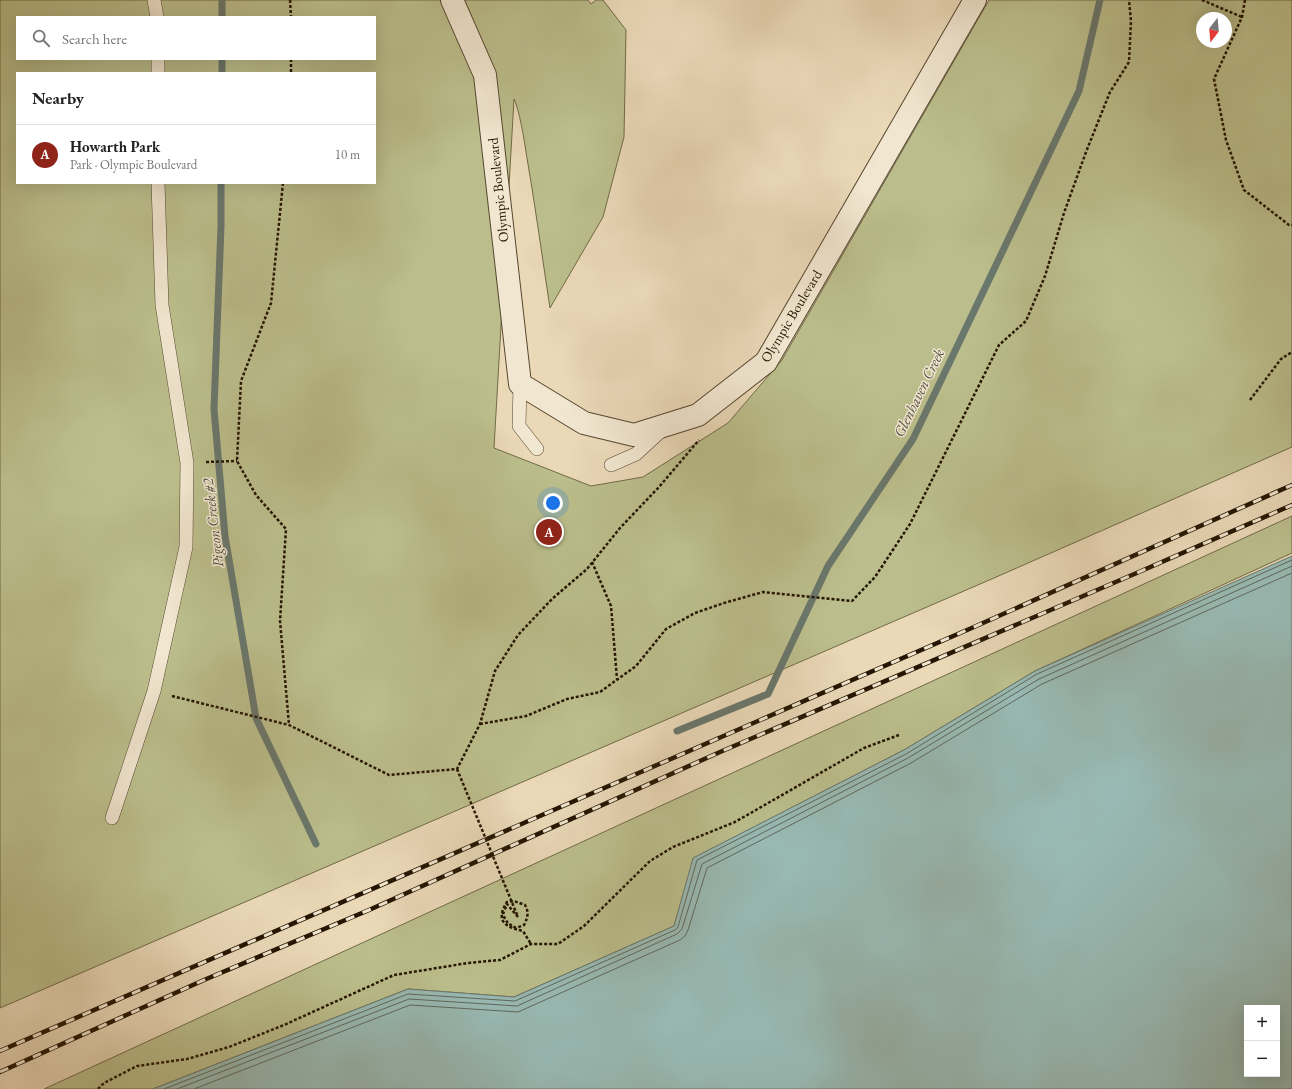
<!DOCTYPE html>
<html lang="en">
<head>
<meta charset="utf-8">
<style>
	body { margin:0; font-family:"EB Garamond",serif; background:#f2f2f2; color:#222 }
	.controls { position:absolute; right:12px; bottom:12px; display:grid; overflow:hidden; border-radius:0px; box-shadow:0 4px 16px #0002 }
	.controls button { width:36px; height:36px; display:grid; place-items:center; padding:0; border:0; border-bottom:1px solid #e0e0e0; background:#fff; color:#222; font:20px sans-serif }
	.compass { position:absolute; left:1196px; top:12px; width:36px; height:36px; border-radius:50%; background:#fff; box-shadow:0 4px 16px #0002; rotate:196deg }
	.you { position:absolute; left:553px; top:503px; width:14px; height:14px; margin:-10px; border:3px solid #fff; border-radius:50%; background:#1a73e8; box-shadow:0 0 0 6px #1a73e833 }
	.badge { display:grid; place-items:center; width:26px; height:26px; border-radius:50%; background:#8f2418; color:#fff; font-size:13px; font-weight:700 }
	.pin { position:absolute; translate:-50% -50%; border:2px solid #fff; box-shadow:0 1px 4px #0006 }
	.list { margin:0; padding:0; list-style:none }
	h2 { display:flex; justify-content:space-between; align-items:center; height:52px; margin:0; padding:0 16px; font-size:17px }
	h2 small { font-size:13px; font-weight:400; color:#767676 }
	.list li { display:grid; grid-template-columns:26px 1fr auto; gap:12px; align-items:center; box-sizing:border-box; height:60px; padding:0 16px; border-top:1px solid #e0e0e0 }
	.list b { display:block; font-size:15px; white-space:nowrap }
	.list p { margin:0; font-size:13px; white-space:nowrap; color:#767676 }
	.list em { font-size:13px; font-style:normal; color:#767676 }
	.icon { flex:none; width:22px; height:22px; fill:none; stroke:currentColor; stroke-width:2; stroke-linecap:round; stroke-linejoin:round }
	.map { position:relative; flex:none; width:1292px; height:1089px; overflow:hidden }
	.search { position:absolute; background:#fff; box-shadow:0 4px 16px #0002; left:16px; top:16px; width:360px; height:44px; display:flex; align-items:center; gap:10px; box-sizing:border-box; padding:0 14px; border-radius:0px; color:#767676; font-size:15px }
	.panel { position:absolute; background:#fff; box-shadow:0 4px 16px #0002; left:16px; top:72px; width:360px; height:112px; border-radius:0px }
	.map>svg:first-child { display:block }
	.green { fill:#bbbe8c; stroke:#706a47; fill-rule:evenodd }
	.water { fill:#98b9b3; stroke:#6a776c; fill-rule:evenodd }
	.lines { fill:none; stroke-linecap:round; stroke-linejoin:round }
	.shore { stroke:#5e675a; stroke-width:1 }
	.stream { stroke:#6a776c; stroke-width:7 }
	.lane-casing { stroke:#56462f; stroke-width:14 }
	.street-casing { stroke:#56462f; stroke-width:24 }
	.path { stroke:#251502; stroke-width:2.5; stroke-dasharray:3 2; stroke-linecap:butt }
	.lane { stroke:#f1e6d0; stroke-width:13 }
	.street { stroke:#f1e6d0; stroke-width:22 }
	.rail-casing { stroke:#251502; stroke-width:4.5 }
	.rail { stroke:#f1e6d0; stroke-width:3; stroke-dasharray:9; stroke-linecap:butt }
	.path-bridge { stroke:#251502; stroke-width:2.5; stroke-dasharray:3 2; stroke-linecap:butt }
	.labels { text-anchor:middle; stroke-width:3; stroke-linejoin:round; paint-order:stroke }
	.street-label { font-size:14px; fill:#251502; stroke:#f1e6d0 }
	.water-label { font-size:15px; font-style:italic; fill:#4d4e40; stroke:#f1e6d0 }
</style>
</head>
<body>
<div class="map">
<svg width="1292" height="1089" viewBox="0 0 1292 1089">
	<rect width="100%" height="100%" fill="#ead8b7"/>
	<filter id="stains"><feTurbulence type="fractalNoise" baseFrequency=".005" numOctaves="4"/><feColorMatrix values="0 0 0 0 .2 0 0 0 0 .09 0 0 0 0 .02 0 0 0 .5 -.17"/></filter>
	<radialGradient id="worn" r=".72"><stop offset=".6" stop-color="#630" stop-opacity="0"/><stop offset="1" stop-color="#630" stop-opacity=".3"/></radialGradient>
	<path class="green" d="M 0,0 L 588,0 L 591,4 L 596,0 L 603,0 L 626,30 L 624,137 L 603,217 L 550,308 C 542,256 535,204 526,152 C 524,138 519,109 514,99 L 494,448 L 591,486 L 643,477 L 728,423 L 782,360 L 989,0 L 1292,0 L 1292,447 L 994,578 L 0,1008 ZM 17,17 L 375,17 L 375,59 L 17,59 ZM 1202,18 L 1226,18 L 1226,42 L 1202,42 ZM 17,73 L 375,73 L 375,183 L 17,183 Z
		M 1292,516 L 1292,553 L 1035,671 L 904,750 L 694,858 L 674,926 L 514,997 L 408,989 L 153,1089 L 44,1089 Z"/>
	<path class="water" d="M 1292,556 L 1292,1089 L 153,1089 L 408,989 L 514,997 L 674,926 L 693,858 L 904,750 L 1035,671 ZM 1247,1008 L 1277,1008 L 1277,1074 L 1247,1074 Z"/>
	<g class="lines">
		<path class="shore" d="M 164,1089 L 408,994 L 515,1001 L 675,930 L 678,927 L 697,860 L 906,754 L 1037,674 L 1292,560
			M 177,1089 L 409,999 L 517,1006 L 677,934 L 682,929 L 702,864 L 908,758 L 1039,679 L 1292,566
			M 194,1089 L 410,1005 L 518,1012 L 680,940 L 685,936 L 688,930 L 707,868 L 911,763 L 1042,684 L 1292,573"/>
		<path class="stream" d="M 222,17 L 222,0
			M 222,73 L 222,59
			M 221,183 L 221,226 L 214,409 L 225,536 L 256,718 L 316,844
			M 677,731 L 768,694 L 828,566 L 913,439 L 1079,91 L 1100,0"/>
		<g class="lane-casing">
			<path id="lane" d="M 154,0 L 157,17
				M 158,73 L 158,59
				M 520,384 L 519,426 L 537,449
				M 611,465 L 636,454 L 661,431
				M 112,818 L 154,691 L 186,547 L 187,463 L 162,305 L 158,183"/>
		</g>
		<g class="street-casing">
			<path id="street" d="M 452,0 L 485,75 L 520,384 L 584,423 L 634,435 L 698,415 L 766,362 L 975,0"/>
		</g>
		<path class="path" d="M 290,0 L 291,17
			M 1202,0 L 1242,17
			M 1245,0 L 1242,17 L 1214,79 L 1226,140 L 1244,190 L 1289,225 L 1292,225
			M 291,59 L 291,73
			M 283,183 L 271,303 L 241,381 L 237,461 L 256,495 L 286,529 L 280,621 L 289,725
			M 1250,400 L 1281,359 L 1292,352
			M 206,462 L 237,461
			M 592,562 L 611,606 L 617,679
			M 172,696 L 289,725 L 389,775 L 457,769 L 480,724 L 495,671 L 518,635 L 552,599 L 587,569 L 620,528 L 659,487 L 699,440
			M 480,724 L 526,716 L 567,699 L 600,692 L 636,666 L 666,629 L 695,613 L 724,603 L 763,592 L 852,601 L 875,577 L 910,524 L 999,345 L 1026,321 L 1045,276 L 1064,213 L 1086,152 L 1110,92 L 1129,62 L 1131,21 L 1129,0
			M 518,917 L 507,904 L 503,914 C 506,922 508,924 516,928 L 524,925 C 528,917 529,912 525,905 L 514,901 L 507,902 C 495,921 505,927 523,931 L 531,944
			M 98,1089 L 104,1083 L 137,1066 L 187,1059 L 229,1047 L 284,1025 L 394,975 L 468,963 L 500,960 L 531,944 L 558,944 L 584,926 L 650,861 L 673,847 L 735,822 L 864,748 L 899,735"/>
		<use href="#lane" class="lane"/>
		<use href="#street" class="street"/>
		<g class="rail-casing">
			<path id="rail" d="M 0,1051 L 974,627 L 1292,485
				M 0,1072 L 204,980 L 369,910 L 720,752 L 1139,572 L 1292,505"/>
		</g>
		<use href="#rail" class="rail"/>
		<path class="path-bridge" d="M 457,769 L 518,917"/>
	</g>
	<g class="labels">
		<g class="street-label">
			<text transform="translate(498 190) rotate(-96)" y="5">Olympic Boulevard</text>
			<text transform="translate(791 316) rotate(-59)" y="5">Olympic Boulevard</text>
		</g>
		<g class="water-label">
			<text transform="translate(919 393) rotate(-64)" y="5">Glenhaven Creek</text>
			<text transform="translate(213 523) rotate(-97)" y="5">Pigeon Creek #2</text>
		</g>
	</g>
	<rect width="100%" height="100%" filter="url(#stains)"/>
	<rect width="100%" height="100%" fill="url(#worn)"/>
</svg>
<div class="controls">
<button>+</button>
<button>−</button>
</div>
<svg class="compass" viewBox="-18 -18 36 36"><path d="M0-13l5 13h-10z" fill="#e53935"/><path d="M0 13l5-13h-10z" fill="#767676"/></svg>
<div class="you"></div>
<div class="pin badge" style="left:549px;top:532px">A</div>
<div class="search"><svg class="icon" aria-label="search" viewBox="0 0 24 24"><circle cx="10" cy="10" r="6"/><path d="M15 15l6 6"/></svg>Search here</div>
<section class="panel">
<h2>Nearby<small></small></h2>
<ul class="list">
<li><span class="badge">A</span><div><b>Howarth Park</b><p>Park · Olympic Boulevard</p></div><em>10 m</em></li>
</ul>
</section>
</div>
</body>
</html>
